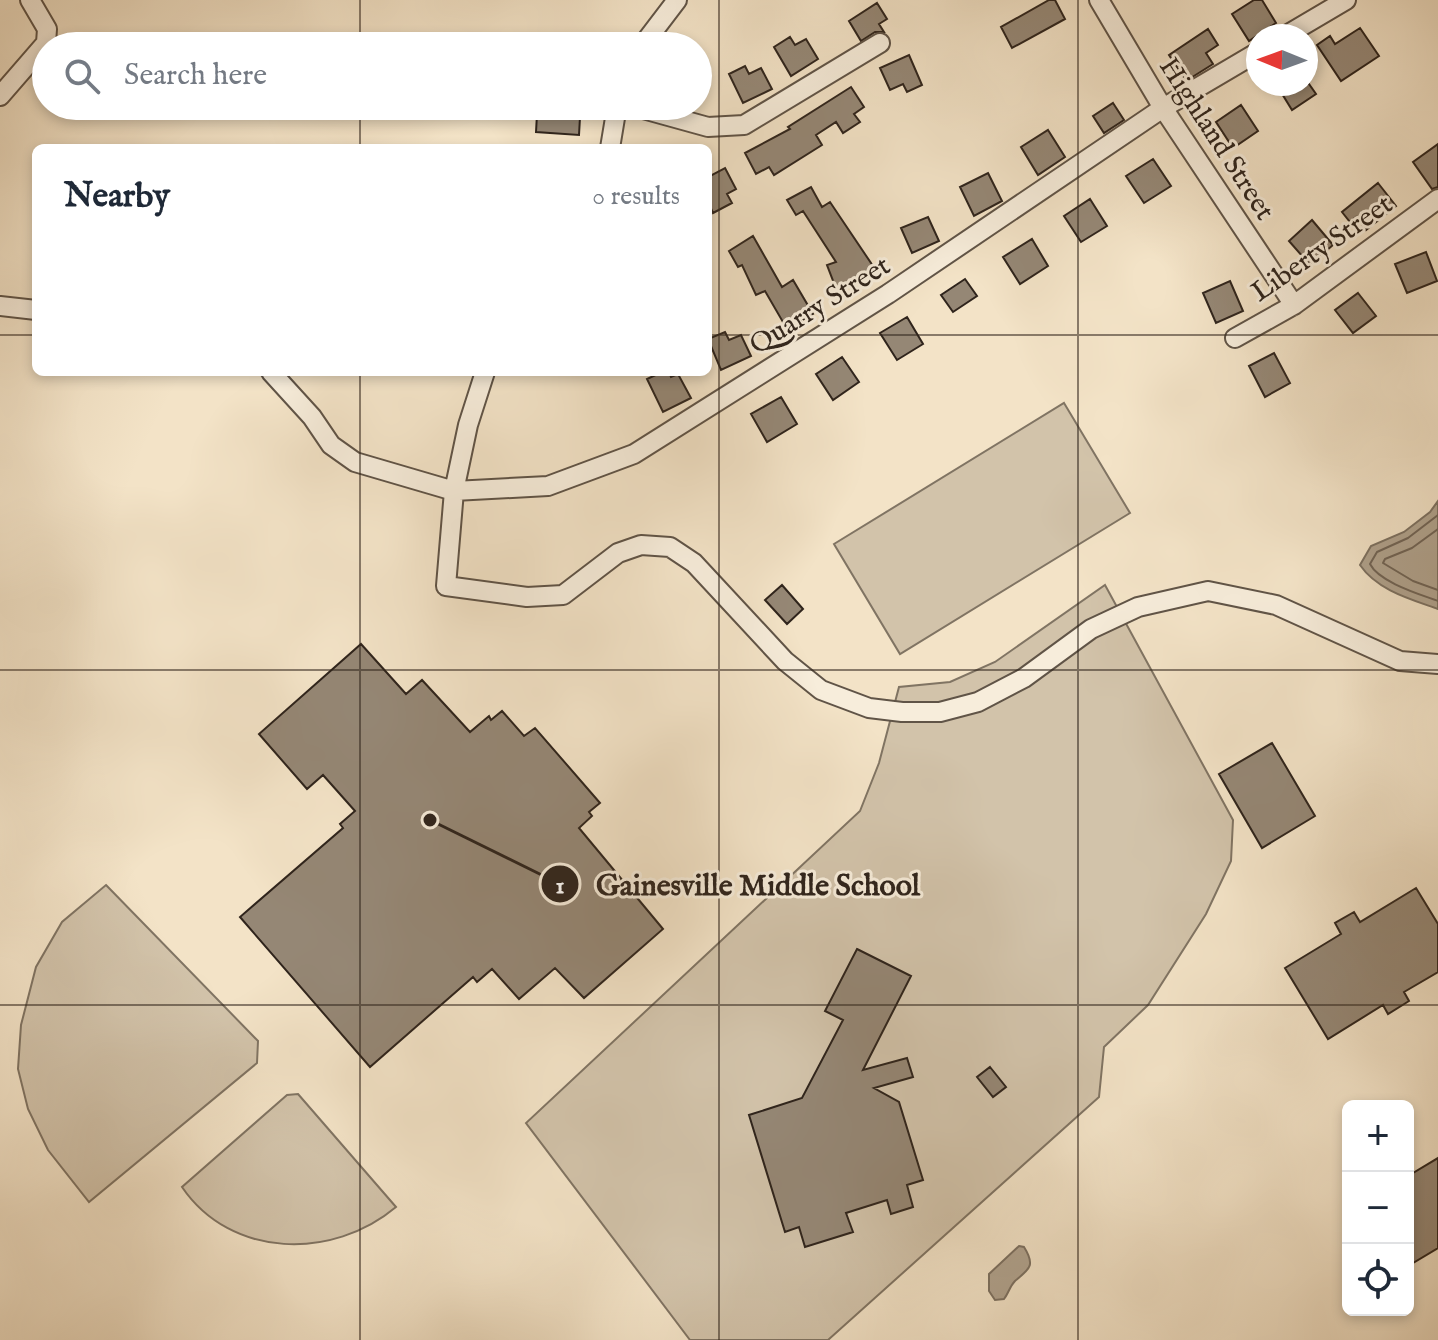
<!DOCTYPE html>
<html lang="en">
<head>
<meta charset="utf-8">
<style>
	body { margin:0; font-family:"IM FELL English",serif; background:#f2f2f3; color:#1f2937 }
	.controls { position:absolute; right:24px; bottom:24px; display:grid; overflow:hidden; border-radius:12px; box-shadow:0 4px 12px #0003 }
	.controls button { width:72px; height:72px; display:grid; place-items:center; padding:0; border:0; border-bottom:2px solid #e0e1e3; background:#fff; color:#1f2937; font:40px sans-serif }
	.compass { position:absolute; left:1246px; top:24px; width:72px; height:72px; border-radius:50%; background:#fff; box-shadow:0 4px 12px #0003; rotate:271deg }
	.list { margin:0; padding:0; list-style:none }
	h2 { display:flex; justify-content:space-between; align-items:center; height:104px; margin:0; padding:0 32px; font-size:34px }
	h2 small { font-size:26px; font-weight:400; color:#747a83 }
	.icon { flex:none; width:44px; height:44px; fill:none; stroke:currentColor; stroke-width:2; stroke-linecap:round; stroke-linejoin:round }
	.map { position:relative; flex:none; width:1438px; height:1340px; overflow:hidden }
	.search { position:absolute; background:#fff; box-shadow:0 4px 12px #0003; left:32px; top:32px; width:680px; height:88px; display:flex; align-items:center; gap:20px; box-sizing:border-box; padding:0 28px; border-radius:44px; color:#747a83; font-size:30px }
	.panel { position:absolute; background:#fff; box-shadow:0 4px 12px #0003; left:32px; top:144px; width:680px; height:232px; border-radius:12px }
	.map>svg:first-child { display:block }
	.green { fill:#d2c3aa; stroke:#807463; stroke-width:2 }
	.water { fill:#b0a28d; stroke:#7c7060; stroke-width:2 }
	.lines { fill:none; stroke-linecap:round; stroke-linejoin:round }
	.shore { stroke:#706354; stroke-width:2 }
	.building { fill:#958775; stroke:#2f241c; stroke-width:2 }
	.minor-casing { stroke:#605447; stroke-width:22 }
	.minor { stroke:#f7eddb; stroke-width:18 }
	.grid { fill:none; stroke:#2f241c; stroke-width:2; stroke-opacity:0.55 }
	.labels { text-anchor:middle; stroke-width:6; stroke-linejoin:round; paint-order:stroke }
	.street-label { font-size:28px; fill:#2f241c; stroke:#f7eddb }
	.leader { fill:none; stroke:#2f241c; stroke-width:3 }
	.callout-dot { fill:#2f241c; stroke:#f7eddb; stroke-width:3 }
	.mark-label { font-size:24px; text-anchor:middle; font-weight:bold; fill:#fff }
	.callout-label { font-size:30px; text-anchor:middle; font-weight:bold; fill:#2f241c; stroke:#f7eddb; stroke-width:6; stroke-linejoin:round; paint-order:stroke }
</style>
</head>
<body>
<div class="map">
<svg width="1438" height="1340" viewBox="0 0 1438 1340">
	<rect width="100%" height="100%" fill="#f3e3c7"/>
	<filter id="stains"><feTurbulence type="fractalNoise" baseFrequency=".0025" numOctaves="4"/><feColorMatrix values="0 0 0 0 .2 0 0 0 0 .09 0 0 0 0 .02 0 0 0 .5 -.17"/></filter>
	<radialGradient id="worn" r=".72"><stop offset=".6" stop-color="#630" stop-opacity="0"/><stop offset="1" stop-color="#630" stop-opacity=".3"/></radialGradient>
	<path class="green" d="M 1064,403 L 1130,513 L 900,654 L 834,544 Z
		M 1105,585 L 1233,820 L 1231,861 L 1206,914 L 1148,1005 L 1104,1047 L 1099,1097 L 828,1340 L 690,1340 L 526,1123 L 860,811 L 879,763 L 899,687 L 950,682 L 995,662 Z
		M 106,885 L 258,1041 L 257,1063 L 89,1202 L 48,1150 L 28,1109 L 18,1069 L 21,1025 L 36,967 L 62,922 Z
		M 298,1094 L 396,1207 C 333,1260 231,1259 182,1187 L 287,1095 Z"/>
	<path class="water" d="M 1438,501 L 1438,609 C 1410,599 1377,590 1360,565 L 1371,546 L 1404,532 L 1430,512 Z
		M 1019,1246 L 1024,1247 C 1036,1266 1029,1269 1015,1281 C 1010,1286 1008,1294 1004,1299 L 995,1300 L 989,1291 L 989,1274 Z"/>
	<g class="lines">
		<path class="shore" d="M 1438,515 L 1408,538 L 1377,552 L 1370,564 C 1379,582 1419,594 1438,601
			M 1438,529 L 1412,548 L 1385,559 L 1383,563 L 1413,581 L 1438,590"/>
	</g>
	<path class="building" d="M 1049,0 L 1055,0 L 1065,19 L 1012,48 L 1001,27 Z
		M 1254,0 L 1262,0 L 1276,23 L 1249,41 L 1232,14 Z
		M 877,3 L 887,19 L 879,24 L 884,32 L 875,32 L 861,41 L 849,21 Z
		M 1360,28 L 1379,56 L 1341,81 L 1317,45 L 1330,36 L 1335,44 Z
		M 1208,29 L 1218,45 L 1206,53 L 1213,64 L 1186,81 L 1169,55 Z
		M 790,37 L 795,45 L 806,39 L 818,59 L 791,76 L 774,47 Z
		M 909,55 L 922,85 L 907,92 L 903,84 L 890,90 L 880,68 Z
		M 745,66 L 749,74 L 761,68 L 772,89 L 743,103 L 729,74 Z
		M 1276,84 L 1309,84 L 1316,94 L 1292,110 Z
		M 851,87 L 864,107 L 854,114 L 860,122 L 843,133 L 836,122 L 816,135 L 822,145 L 774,175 L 769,167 L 756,174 L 745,153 L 790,129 L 788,127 Z
		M 1113,103 L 1124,120 L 1104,133 L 1093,116 Z
		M 1241,105 L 1258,131 L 1233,148 L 1216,122 Z
		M 537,114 L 580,117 L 579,135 L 536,132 Z
		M 1048,130 L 1065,157 L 1038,175 L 1021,147 Z
		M 1438,144 L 1438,187 L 1432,189 L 1413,162 Z
		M 1153,159 L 1171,186 L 1144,203 L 1126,176 Z
		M 725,168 L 736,189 L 727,194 L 732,203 L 713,213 L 708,202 L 708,177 Z
		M 988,173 L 1002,201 L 974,216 L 960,187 Z
		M 1378,183 L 1396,206 L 1366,230 L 1356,217 L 1350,222 L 1342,212 Z
		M 811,187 L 822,207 L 830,202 L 875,269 L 837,291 L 827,265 L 836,262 L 803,211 L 796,215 L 787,200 Z
		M 1090,199 L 1107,226 L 1081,242 L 1064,216 Z
		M 928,217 L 939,241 L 912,253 L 901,228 Z
		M 1312,220 L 1333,245 L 1310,265 L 1289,241 Z
		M 753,236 L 782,287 L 793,280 L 813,314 L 787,329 L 765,291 L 756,295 L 742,265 L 738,267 L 729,251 Z
		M 1032,239 L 1048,266 L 1020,284 L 1003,257 Z
		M 1426,252 L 1437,281 L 1407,293 L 1395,264 Z
		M 965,279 L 977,296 L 953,312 L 941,295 Z
		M 1230,281 L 1243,311 L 1216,323 L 1203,293 Z
		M 1358,293 L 1376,316 L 1353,333 L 1335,310 Z
		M 907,317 L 923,344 L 897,360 L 880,333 Z
		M 725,332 L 729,340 L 741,335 L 751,356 L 721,370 L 708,339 Z
		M 1274,353 L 1290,383 L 1265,397 L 1249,366 Z
		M 842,357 L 859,382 L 833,400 L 816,374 Z
		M 662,372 L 669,372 L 671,377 L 678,374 L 691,398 L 663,412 L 647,379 Z
		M 781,397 L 797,424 L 767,442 L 751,414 Z
		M 782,585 L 803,609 L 787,624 L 765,600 Z
		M 361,644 L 406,694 L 422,680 L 470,732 L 489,716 L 491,720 L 502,711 L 524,736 L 535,728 L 600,803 L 589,812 L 592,816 L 579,828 L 663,929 L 584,998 L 555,968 L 519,999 L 492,969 L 477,982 L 473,977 L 370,1067 L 240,917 L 343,828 L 340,824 L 355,811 L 323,775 L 307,789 L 259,734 Z
		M 1272,743 L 1315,816 L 1262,848 L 1219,774 Z
		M 1416,888 L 1438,924 L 1438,972 L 1404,992 L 1409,1001 L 1388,1014 L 1383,1005 L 1328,1039 L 1285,968 L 1341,934 L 1335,923 L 1354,912 L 1360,922 Z
		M 857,949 L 911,976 L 863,1070 L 907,1058 L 913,1077 L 874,1088 L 899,1102 L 923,1180 L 907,1185 L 913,1207 L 891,1214 L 887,1200 L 846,1213 L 853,1232 L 805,1247 L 799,1227 L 785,1232 L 749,1115 L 802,1098 L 843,1020 L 825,1011 Z
		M 990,1067 L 1006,1087 L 993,1097 L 977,1077 Z
		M 1438,1158 L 1438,1248 L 1408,1266 L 1408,1176 Z"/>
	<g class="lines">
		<g class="minor-casing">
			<path id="minor" d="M 1099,0 L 1163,108 L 1294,305
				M 1285,36 L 1346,0
				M 642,46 L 677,0
				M 0,96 L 46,43 L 47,29 L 30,0
				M 632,106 L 708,127 L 744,125 L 880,43
				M 610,148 L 617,106
				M 0,306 L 36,310
				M 1235,338 L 1294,305 L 1438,199
				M 271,372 L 312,417 L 331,445 L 355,462 L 454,491 L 548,486 L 634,454 L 888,294 L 1163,108 L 1258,52
				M 485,372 L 468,425 L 454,491 L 446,586 L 527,597 L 563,595 L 618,553 L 641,545 L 670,547 L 694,563 L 785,661 L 821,690 L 869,708 L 902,712 L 940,712 L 978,702 L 1024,678 L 1091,629 L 1138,607 L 1208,591 L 1276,605 L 1400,661 L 1438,664"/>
		</g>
		<use href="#minor" class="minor"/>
	</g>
	<path class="grid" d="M 360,0 L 360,46M 719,0 L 719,1340M 1078,0 L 1078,1340M 360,106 L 360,148M 0,335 L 36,335M 708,335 L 1438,335M 360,372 L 360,1340M 0,670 L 1438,670M 0,1005 L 1438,1005"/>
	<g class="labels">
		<g class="street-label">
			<text transform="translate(1218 138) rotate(57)" y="10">Highland Street</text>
			<text transform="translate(1321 247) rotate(-35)" y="10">Liberty Street</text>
			<text transform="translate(819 304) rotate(-32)" y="10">Quarry Street</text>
		</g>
	</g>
	<path class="leader" d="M430 820L560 884"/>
	<g class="callout-dot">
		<circle cx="430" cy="820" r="8"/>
		<circle cx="560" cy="884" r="20"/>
	</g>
	<g class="mark-label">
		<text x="560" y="893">1</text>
	</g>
	<g class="callout-label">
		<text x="758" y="895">Gainesville Middle School</text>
	</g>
	<rect width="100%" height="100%" filter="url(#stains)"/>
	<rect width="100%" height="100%" fill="url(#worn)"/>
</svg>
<div class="controls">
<button>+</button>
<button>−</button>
<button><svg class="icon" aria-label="locate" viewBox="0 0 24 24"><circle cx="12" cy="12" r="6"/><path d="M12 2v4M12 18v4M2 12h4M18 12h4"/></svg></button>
</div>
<svg class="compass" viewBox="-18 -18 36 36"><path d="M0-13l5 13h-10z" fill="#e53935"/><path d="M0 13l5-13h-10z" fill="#747a83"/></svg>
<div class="search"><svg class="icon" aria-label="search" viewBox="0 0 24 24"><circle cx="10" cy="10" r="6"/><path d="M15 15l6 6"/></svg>Search here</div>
<section class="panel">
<h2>Nearby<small>0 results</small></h2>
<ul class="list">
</ul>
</section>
</div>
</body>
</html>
